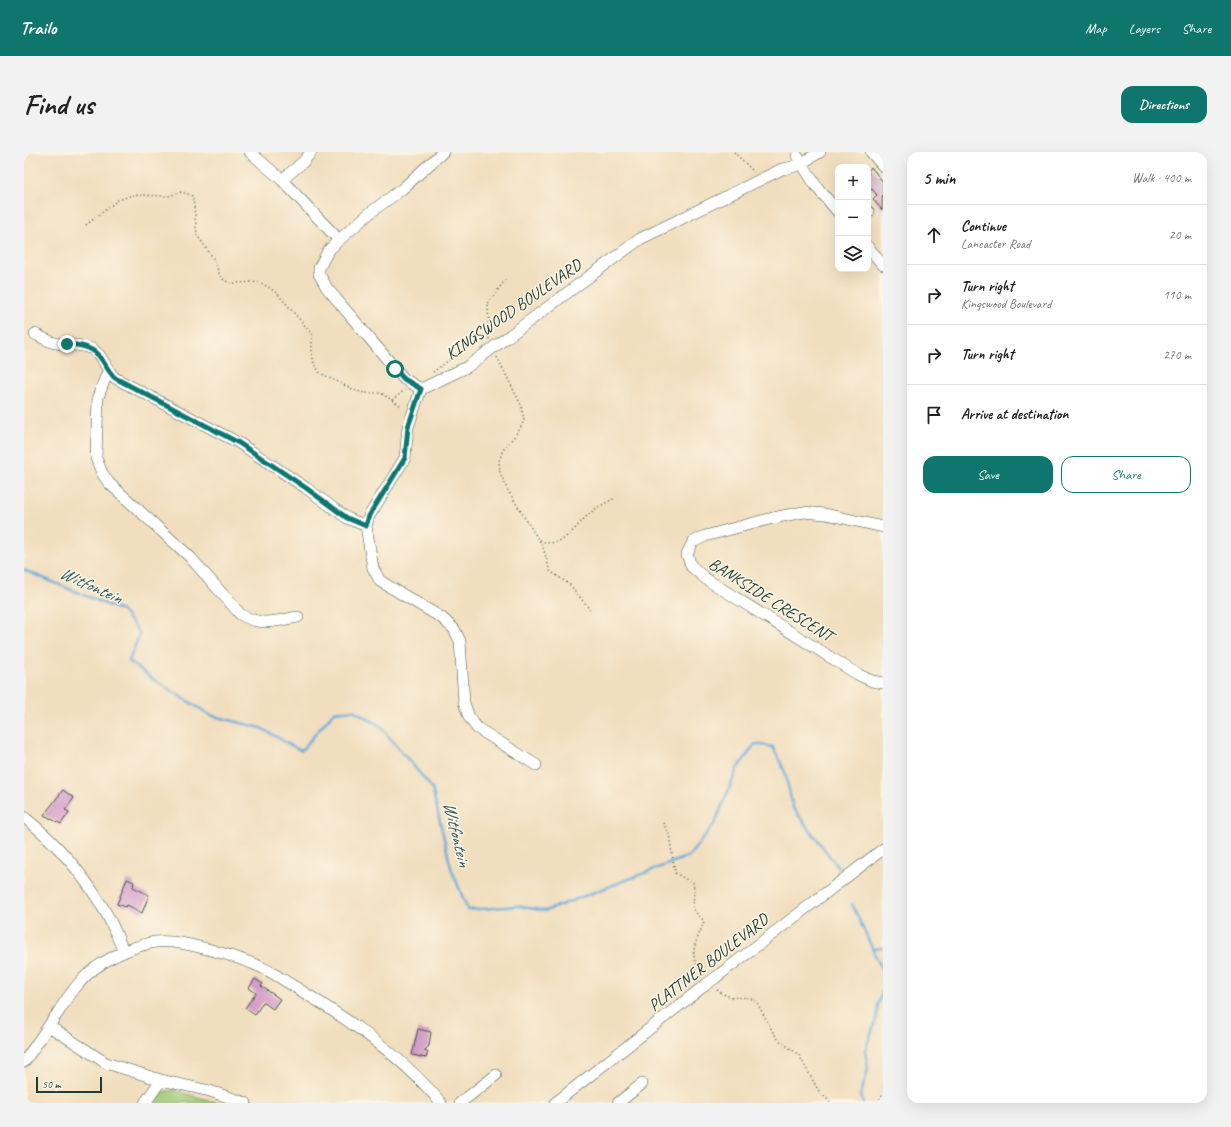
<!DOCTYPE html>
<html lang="en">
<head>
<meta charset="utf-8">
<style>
	body { margin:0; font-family:Caveat,sans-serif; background:#f2f2f2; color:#222 }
	.controls { position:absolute; right:12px; top:12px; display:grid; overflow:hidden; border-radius:8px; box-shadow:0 4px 16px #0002 }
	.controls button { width:36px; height:36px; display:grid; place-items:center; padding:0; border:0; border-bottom:1px solid #e0e0e0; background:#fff; color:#222; font:20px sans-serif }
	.scale { position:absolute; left:12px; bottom:10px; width:66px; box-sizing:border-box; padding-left:4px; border:2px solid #1f3d34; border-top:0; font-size:11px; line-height:14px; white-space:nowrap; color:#1f3d34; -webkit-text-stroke:3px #fcf5e5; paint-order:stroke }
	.stop { position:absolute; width:12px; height:12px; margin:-9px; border:3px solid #0f766e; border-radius:50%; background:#fff }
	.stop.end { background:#0f766e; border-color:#fff; box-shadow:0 1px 4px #0008 }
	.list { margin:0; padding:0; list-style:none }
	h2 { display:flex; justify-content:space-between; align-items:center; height:52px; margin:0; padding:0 16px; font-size:17px }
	h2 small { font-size:13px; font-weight:400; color:#767676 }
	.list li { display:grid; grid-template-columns:26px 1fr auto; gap:12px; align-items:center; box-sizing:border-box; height:60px; padding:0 16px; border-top:1px solid #e0e0e0 }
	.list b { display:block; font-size:15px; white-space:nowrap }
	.list p { margin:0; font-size:13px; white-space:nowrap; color:#767676 }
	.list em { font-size:13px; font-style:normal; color:#767676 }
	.actions { display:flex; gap:8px; padding:12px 16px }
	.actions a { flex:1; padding:9px 0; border:1px solid #0f766e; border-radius:12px; text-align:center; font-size:14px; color:#0f766e }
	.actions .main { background:#0f766e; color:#fff }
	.icon { flex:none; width:22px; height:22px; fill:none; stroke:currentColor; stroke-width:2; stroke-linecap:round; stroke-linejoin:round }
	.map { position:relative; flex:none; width:859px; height:951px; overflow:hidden; border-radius:12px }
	header { display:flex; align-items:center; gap:24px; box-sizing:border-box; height:56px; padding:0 20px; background:#0f766e; color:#fff }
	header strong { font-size:19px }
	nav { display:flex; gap:22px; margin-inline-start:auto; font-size:14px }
	.intro { display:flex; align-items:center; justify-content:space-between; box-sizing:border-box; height:96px; padding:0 24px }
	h1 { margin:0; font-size:28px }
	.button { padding:10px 18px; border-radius:12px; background:#0f766e; color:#fff; font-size:14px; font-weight:700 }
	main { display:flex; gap:24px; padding:0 24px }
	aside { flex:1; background:#fff; border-radius:12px; box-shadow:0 4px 16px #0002 }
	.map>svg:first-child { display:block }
	.green { fill:#9fc975; stroke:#5f8354 }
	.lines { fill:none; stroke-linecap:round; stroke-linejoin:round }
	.stream { stroke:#64a8d9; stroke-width:2.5 }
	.building { fill:#d196c7 }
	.minor-casing { stroke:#3e5549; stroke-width:12 }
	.path { stroke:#3e5549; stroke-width:1.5; stroke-dasharray:1 3; stroke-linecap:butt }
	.minor { stroke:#fff; stroke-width:11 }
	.minor-bridge-casing { stroke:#3e5549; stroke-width:12; stroke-linecap:butt }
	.minor-bridge { stroke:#fff; stroke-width:11 }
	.route { stroke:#0f766e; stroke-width:5 }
	.labels { text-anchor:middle; stroke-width:3; stroke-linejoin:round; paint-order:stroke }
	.street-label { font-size:17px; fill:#1f3d34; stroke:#fcf5e5 }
	.water-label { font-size:18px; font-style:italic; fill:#345d66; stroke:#fcf5e5 }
</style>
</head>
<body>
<header>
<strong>Trailo</strong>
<nav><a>Map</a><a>Layers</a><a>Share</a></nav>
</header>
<div class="intro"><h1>Find us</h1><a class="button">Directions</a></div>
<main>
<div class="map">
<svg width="859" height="951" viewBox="0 0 859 951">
	<rect width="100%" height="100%" fill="#fcf5e5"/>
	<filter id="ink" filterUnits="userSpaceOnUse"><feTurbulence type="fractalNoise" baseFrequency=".025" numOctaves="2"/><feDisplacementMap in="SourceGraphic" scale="8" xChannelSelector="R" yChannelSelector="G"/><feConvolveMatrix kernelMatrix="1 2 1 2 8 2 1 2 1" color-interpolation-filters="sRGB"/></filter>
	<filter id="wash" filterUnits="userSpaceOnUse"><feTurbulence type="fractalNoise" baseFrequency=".012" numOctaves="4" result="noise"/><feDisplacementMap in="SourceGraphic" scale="16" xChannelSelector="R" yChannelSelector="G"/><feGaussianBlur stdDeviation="0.9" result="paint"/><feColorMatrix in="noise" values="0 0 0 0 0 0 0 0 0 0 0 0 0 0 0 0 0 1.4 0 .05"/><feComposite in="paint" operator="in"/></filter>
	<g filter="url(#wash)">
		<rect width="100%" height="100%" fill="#f1debe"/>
		<path class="green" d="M 148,938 L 195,951 L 131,951 L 137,941 Z"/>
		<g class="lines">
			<path class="stream" d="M 0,418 L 98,459 L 116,481 L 105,509 L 129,527 L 186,563 L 237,576 L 277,599 L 310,560 L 329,558 L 356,574 L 408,636 L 427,716 L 444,758 L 494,754 L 521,759 L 665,704 L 691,671 L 713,617 L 731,592 L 749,595 L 761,620 L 769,656 L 814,715
				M 828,752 L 859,820
				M 848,797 L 859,796
				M 839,951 L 837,943 L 844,917 L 841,898 L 853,866 L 854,852 L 859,838"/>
		</g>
		<g id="blocks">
			<path class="building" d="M 847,15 L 859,30 L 858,58 L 849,47 L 853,43 L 848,37 L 844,38 L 844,19 Z
				M 39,638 L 50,646 L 41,658 L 45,660 L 37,672 L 20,663 Z
				M 103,727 L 110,730 L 109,735 L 125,743 L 118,761 L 105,754 L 103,753 L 102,755 L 93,752 Z
				M 231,827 L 239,832 L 237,834 L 256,847 L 249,857 L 239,850 L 231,863 L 221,856 L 232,841 L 225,836 Z
				M 394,877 L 407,880 L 405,894 L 400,899 L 404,900 L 402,906 L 388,903 Z"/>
		</g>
	</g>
	<g filter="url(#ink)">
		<use href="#blocks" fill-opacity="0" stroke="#3e5549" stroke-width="1"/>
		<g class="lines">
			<g class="minor-casing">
				<path id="minor" d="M 226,0 L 258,28 L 315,88
					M 847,0 L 859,14
					M 773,4 L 792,34 L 814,60
					M 258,28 L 279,10 L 287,0
					M 844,60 L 845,60
					M 844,95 L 859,113
					M 11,182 C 17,185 24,189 31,191 C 43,194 57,191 68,197 C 79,203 82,218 91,226 L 215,291 L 282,336 L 323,366 L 342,374
					M 84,219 L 74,245 L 72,306 L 78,321 L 85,331 L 166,405 L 216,462 C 237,475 250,469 274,465
					M 397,237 L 380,227 L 346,187 L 303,136 L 295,122 L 295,116 L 304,99 L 315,88 L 347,60 L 378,37 L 419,0
					M 859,375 L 801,362 L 779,360 L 749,366 L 681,384 L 669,390 L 663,402 L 667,414 L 682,427 L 833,522 L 848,529 L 859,531
					M 512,613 L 453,576 L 445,565 L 440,551 L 436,489 L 430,477 L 418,466 L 356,429 L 349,416 L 342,374 L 345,364 L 381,306 L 384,275 L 397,237 L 443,215 L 616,87 L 758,17 C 772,16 784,7 796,0
					M 0,665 C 33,691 61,724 82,761 C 89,773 94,787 100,800
					M 691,826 L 859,697
					M 25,874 L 82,911 L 137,928 L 186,939 L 222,951
					M 0,910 C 11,894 22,878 33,862 C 40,851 47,840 56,830 C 73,810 105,795 131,790 C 156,786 222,807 245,819 C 306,856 371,895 417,951
					M 121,951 L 137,928
					M 436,951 L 472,923
					M 531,951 L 680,834
					M 594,951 L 618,932"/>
			</g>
			<path class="path" d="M 710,0 L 730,20
				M 62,73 L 94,48 L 109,43 L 145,44 L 157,40 L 167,43 L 169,46 L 173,83 L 189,106 L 196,124 L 201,129 L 208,131 L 235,130 L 244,135 L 253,141 L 288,182 L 288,201 L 290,212 L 296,221 L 332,239 L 341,241 L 357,241 L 377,254
				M 465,187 L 464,152 L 483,125
				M 473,205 L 497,253 L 500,268 L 496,277 L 479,298 L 475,309 L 476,321 L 483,337 L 519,395 L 526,419 L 546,433 L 568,460
				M 409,220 L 456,185 L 464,182
				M 368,248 L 381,238
				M 516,388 C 537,399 551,375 564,363 C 571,356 582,351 591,346
				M 639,671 L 645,682 L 651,721 L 669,731 L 670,737 L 669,757 L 680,769 C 673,792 661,800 680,823
				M 693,838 C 710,851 720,841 732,849 L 749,880 L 755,888 L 775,903 L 794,938 L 807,951
				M 854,951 L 859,942"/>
			<use href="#minor" class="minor"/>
			<g class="minor-bridge-casing">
				<path id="minor-bridge" d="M 680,834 L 691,826"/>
			</g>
			<use href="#minor-bridge" class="minor-bridge"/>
		</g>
	</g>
	<g class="lines" filter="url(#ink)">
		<path class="route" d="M 43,192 C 57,193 70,195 78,208 C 83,215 85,220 91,226 L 215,291 L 282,336 L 323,366 L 342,374 L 345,364 L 381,306 L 384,275 L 397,237 L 380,227 L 371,217"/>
	</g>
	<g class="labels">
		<g class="street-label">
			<text transform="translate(489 157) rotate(-35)" y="6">KINGSWOOD BOULEVARD</text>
			<text transform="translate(747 447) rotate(32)" y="6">BANKSIDE CRESCENT</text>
			<text transform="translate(684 810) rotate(-38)" y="6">PLATTNER BOULEVARD</text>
		</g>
		<g class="water-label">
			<text transform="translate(67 433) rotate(24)" y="6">Witfontein</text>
			<text transform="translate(433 682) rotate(76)" y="6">Witfontein</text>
		</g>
	</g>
</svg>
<div class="controls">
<button>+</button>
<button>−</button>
<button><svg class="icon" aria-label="layers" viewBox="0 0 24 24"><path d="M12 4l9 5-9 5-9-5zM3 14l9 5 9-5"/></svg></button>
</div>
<div class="scale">50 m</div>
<div class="stop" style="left:371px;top:217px"></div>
<div class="stop end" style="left:43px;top:192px"></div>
</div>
<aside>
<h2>5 min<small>Walk · 400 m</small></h2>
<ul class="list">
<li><svg class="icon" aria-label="ahead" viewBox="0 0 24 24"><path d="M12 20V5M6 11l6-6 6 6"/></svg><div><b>Continue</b><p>Lancaster Road</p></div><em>20 m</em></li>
<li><svg class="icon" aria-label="right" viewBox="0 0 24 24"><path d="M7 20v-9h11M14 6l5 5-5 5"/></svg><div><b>Turn right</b><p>Kingswood Boulevard</p></div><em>110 m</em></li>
<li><svg class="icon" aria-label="right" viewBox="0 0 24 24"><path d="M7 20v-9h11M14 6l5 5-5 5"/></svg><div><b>Turn right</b></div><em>270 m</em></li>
<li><svg class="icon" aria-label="arrive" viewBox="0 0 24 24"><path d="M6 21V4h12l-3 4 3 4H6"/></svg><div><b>Arrive at destination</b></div></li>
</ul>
<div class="actions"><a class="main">Save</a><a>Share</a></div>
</aside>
</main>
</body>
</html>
